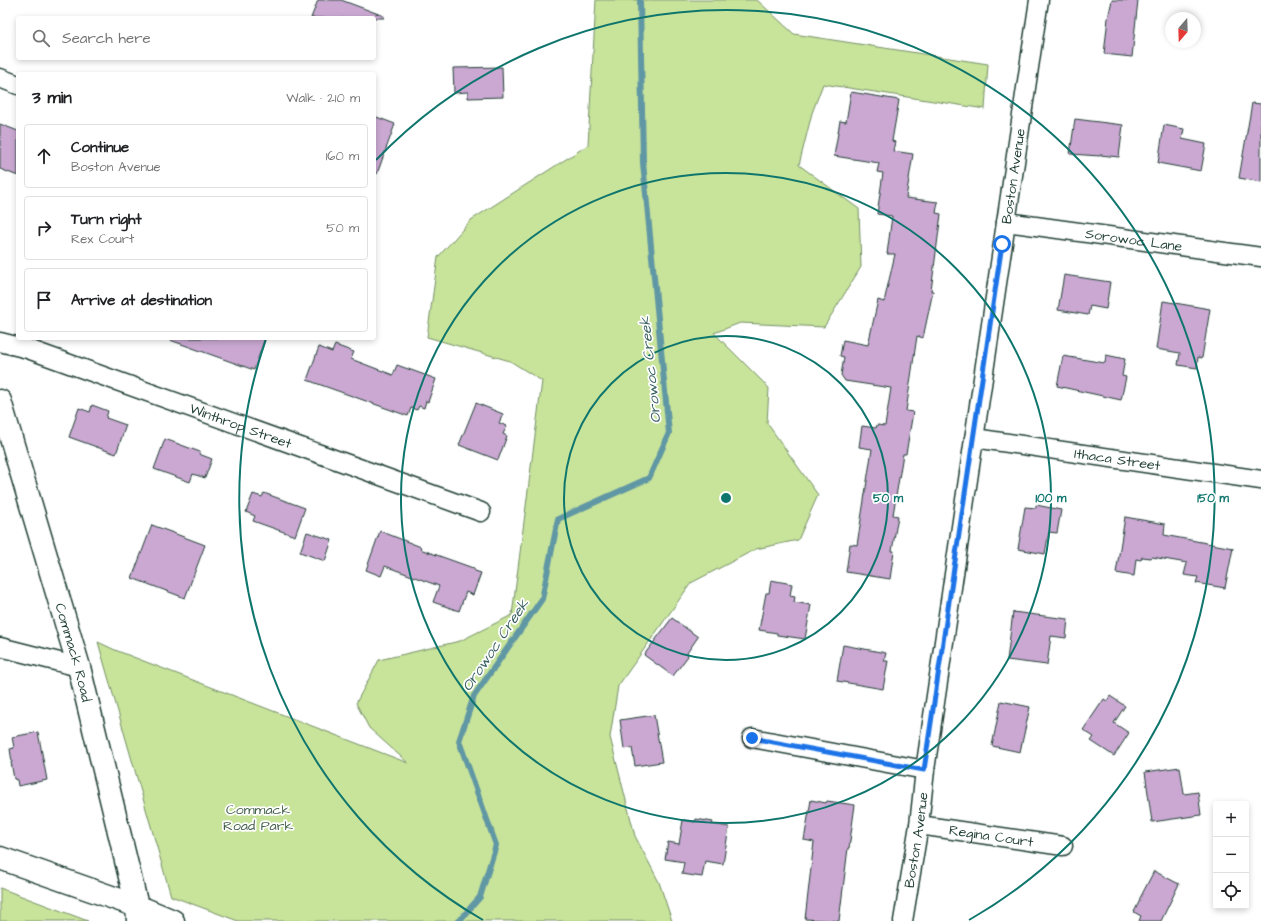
<!DOCTYPE html>
<html lang="en">
<head>
<meta charset="utf-8">
<style>
	body { margin:0; font-family:"Architects Daughter",sans-serif; background:#f6f6f6; color:#202124 }
	.controls { position:absolute; right:12px; bottom:12px; display:grid; overflow:hidden; border-radius:4px; box-shadow:0 2px 6px #0003 }
	.controls button { width:36px; height:36px; display:grid; place-items:center; padding:0; border:0; border-bottom:1px solid #e0e0e0; background:#fff; color:#202124; font:20px sans-serif }
	.compass { position:absolute; left:1165px; top:12px; width:36px; height:36px; border-radius:50%; background:#fff; box-shadow:0 2px 6px #0003; rotate:199deg }
	.stop { position:absolute; width:12px; height:12px; margin:-9px; border:3px solid #1a73e8; border-radius:50%; background:#fff }
	.stop.end { background:#1a73e8; border-color:#fff; box-shadow:0 1px 4px #0008 }
	.list { margin:0; padding:0; list-style:none }
	h2 { display:flex; justify-content:space-between; align-items:center; height:52px; margin:0; padding:0 16px; font-size:17px }
	h2 small { font-size:13px; font-weight:400; color:#757577 }
	.list li { display:grid; grid-template-columns:26px 1fr auto; gap:12px; align-items:center; box-sizing:border-box; height:64px; margin:0 8px 8px; padding:0 8px; border:1px solid #e0e0e0; border-radius:4px }
	.list b { display:block; font-size:15px; white-space:nowrap }
	.list p { margin:0; font-size:13px; white-space:nowrap; color:#757577 }
	.list em { font-size:13px; font-style:normal; color:#757577 }
	.icon { flex:none; width:22px; height:22px; fill:none; stroke:currentColor; stroke-width:2; stroke-linecap:round; stroke-linejoin:round }
	.map { position:relative; flex:none; width:1261px; height:921px; overflow:hidden }
	.search { position:absolute; background:#fff; box-shadow:0 2px 6px #0003; left:16px; top:16px; width:360px; height:44px; display:flex; align-items:center; gap:10px; box-sizing:border-box; padding:0 14px; border-radius:4px; color:#757577; font-size:15px }
	.panel { position:absolute; background:#fff; box-shadow:0 2px 6px #0003; left:16px; top:72px; width:360px; height:268px; border-radius:4px }
	.map>svg:first-child { display:block }
	.green { fill:#c8e39a; stroke:#749067 }
	.lines { fill:none; stroke-linecap:round; stroke-linejoin:round }
	.stream { stroke:#6097a4; stroke-width:6 }
	.building { fill:#caa8d2; stroke:#1f3d34 }
	.minor-casing { stroke:#1f3d34; stroke-width:21 }
	.tertiary-casing { stroke:#1f3d34; stroke-width:25 }
	.minor { stroke:#fff; stroke-width:18 }
	.tertiary { stroke:#fff; stroke-width:22 }
	.route { stroke:#1a73e8; stroke-width:5 }
	.ring { fill:none; stroke:#0f766e; stroke-width:2 }
	.labels { text-anchor:middle; stroke-width:3.5; stroke-linejoin:round; paint-order:stroke }
	.street-label { font-size:14px; fill:#1f3d34; stroke:#fff }
	.park-label { font-size:14px; fill:#415e48; stroke:#fff }
	.water-label { font-size:15px; font-style:italic; fill:#3a6262; stroke:#fff }
	.centre { fill:#0f766e; stroke:#fff; stroke-width:2 }
	.ring-label { font-size:12px; text-anchor:middle; font-weight:bold; fill:#0f766e; stroke:#fff; stroke-width:3.5; stroke-linejoin:round; paint-order:stroke }
</style>
</head>
<body>
<div class="map">
<svg width="1261" height="921" viewBox="0 0 1261 921">
	<rect width="100%" height="100%" fill="#fff"/>
	<filter id="ink" filterUnits="userSpaceOnUse"><feTurbulence type="fractalNoise" baseFrequency=".025" numOctaves="2"/><feDisplacementMap in="SourceGraphic" scale="8" xChannelSelector="R" yChannelSelector="G"/><feConvolveMatrix kernelMatrix="1 2 1 2 8 2 1 2 1" color-interpolation-filters="sRGB"/></filter>
	<g filter="url(#ink)">
		<path class="green" d="M 596,0 L 757,0 L 794,34 L 988,64 L 985,109 L 823,84 L 812,113 L 799,165 L 859,209 L 861,267 L 824,327 L 740,323 L 714,333 L 769,388 L 767,423 L 818,495 L 798,540 L 756,549 L 691,583 L 618,686 L 610,737 L 635,836 L 659,882 L 672,921 L 238,921 L 171,896 L 98,642 L 115,650 L 408,763 L 369,728 L 356,703 L 379,660 L 460,641 L 512,615 L 542,381 L 510,361 L 427,337 L 438,257 L 471,220 L 588,145 Z
			M 0,888 L 88,921 L 0,921 Z"/>
		<g class="lines">
			<path class="stream" d="M 459,921 L 480,897 L 496,845 L 459,741 L 474,696 L 542,599 L 558,519 L 649,478 L 669,433 L 643,163 L 640,0"/>
		</g>
		<path class="building" d="M 318,0 L 341,0 L 384,16 L 384,18 L 311,18 Z
			M 1112,0 L 1138,0 L 1132,57 L 1104,54 L 1108,18 Z
			M 502,67 L 503,97 L 468,98 L 468,92 L 454,93 L 453,68 Z
			M 851,92 L 899,100 L 893,135 L 892,141 L 895,142 L 893,151 L 913,154 L 906,198 L 938,202 L 936,213 L 941,214 L 931,291 L 933,291 L 923,338 L 917,336 L 906,411 L 913,412 L 906,454 L 903,454 L 893,515 L 898,516 L 892,551 L 894,551 L 890,579 L 846,572 L 850,544 L 857,545 L 872,449 L 859,447 L 862,426 L 876,428 L 877,425 L 885,426 L 891,388 L 845,381 L 841,375 L 844,357 L 840,356 L 843,340 L 868,345 L 878,300 L 884,302 L 895,254 L 887,254 L 892,216 L 877,214 L 883,173 L 877,172 L 879,163 L 834,156 L 840,121 L 846,122 Z
			M 1252,103 L 1261,104 L 1261,182 L 1239,178 Z
			M 374,116 L 395,124 L 377,174 L 374,173 Z
			M 1075,119 L 1123,125 L 1119,157 L 1100,155 L 1100,156 L 1070,154 Z
			M 0,124 L 18,131 L 18,176 L 0,169 Z
			M 1164,125 L 1184,129 L 1182,139 L 1206,144 L 1201,171 L 1158,163 Z
			M 1064,275 L 1110,282 L 1106,309 L 1090,306 L 1088,315 L 1058,310 Z
			M 1163,301 L 1210,309 L 1202,358 L 1198,357 L 1197,368 L 1178,365 L 1180,353 L 1156,349 Z
			M 171,338 L 265,338 L 254,370 L 170,340 Z
			M 335,345 L 354,352 L 351,359 L 393,375 L 397,365 L 436,379 L 428,402 L 426,401 L 424,408 L 419,406 L 417,410 L 411,408 L 408,416 L 307,380 L 319,347 L 332,352 Z
			M 1106,355 L 1125,359 L 1122,376 L 1126,377 L 1121,400 L 1057,386 L 1063,356 L 1105,363 Z
			M 476,403 L 503,414 L 499,423 L 507,426 L 503,434 L 507,436 L 498,460 L 459,445 Z
			M 92,405 L 108,411 L 106,418 L 126,425 L 116,454 L 69,437 L 79,408 L 90,412 Z
			M 165,439 L 200,452 L 199,454 L 212,459 L 205,478 L 193,474 L 190,482 L 154,469 Z
			M 264,493 L 305,508 L 295,536 L 253,521 L 255,516 L 246,512 L 253,494 L 262,497 Z
			M 1036,505 L 1061,510 L 1057,533 L 1049,532 L 1045,554 L 1018,549 L 1025,507 L 1036,508 Z
			M 1125,517 L 1165,524 L 1164,535 L 1233,548 L 1225,588 L 1196,583 L 1198,577 L 1184,575 L 1187,563 L 1152,557 L 1151,558 L 1142,557 L 1141,560 L 1136,559 L 1134,576 L 1116,573 Z
			M 152,525 L 205,545 L 185,598 L 132,578 Z
			M 380,531 L 421,547 L 420,549 L 473,568 L 475,571 L 481,573 L 473,595 L 466,592 L 459,611 L 433,602 L 439,586 L 385,566 L 381,576 L 366,570 Z
			M 307,532 L 332,540 L 325,561 L 300,552 Z
			M 771,580 L 792,584 L 790,596 L 795,597 L 794,602 L 811,605 L 805,639 L 777,635 L 777,633 L 759,630 L 766,593 L 769,593 Z
			M 1013,612 L 1068,619 L 1066,638 L 1051,636 L 1047,665 L 1007,660 Z
			M 672,618 L 698,637 L 687,653 L 688,656 L 673,676 L 644,655 Z
			M 843,645 L 886,653 L 884,661 L 888,661 L 883,689 L 837,681 Z
			M 1110,696 L 1125,706 L 1114,723 L 1129,733 L 1114,756 L 1091,741 L 1094,737 L 1083,730 L 1104,699 L 1107,701 Z
			M 1001,701 L 1030,707 L 1020,752 L 992,746 Z
			M 654,715 L 662,762 L 635,766 L 632,748 L 624,749 L 620,720 Z
			M 38,732 L 47,780 L 18,786 L 17,780 L 14,779 L 11,762 L 12,762 L 10,749 L 14,748 L 12,737 Z
			M 1180,767 L 1184,794 L 1198,792 L 1201,815 L 1152,822 L 1145,772 Z
			M 811,800 L 826,803 L 827,801 L 855,805 L 849,848 L 848,848 L 839,921 L 805,919 L 814,842 L 804,840 Z
			M 696,819 L 713,822 L 712,824 L 729,827 L 723,864 L 705,861 L 702,877 L 682,874 L 684,862 L 665,859 L 668,842 L 679,844 L 683,820 L 695,822 Z
			M 1154,871 L 1179,884 L 1161,921 L 1139,921 L 1141,916 L 1134,912 L 1140,900 L 1139,900 Z"/>
		<g class="lines">
			<g class="minor-casing">
				<g id="minor">
					<path d="M 0,78 L 18,85"/>
					<path id="s1" d="M 1006,222 L 1261,257"/>
					<path id="s2" d="M 0,342 L 28,349 L 481,512"/>
					<path id="s3" d="M 974,438 L 1261,480"/>
					<path d="M 0,647 L 79,667"/>
					<path d="M 752,738 L 925,770"/>
					<path id="s4" d="M 919,825 L 1063,846"/>
					<path id="s5" d="M 903,921 L 919,825 L 925,770 L 1039,0"/>
				</g>
			</g>
			<g class="tertiary-casing">
				<g id="tertiary">
					<path id="s6" d="M 0,401 L 79,667 L 137,906 L 138,921"/>
					<path d="M 0,858 L 137,906 L 173,921"/>
				</g>
			</g>
			<use href="#minor" class="minor"/>
			<use href="#tertiary" class="tertiary"/>
		</g>
	</g>
	<g class="lines" filter="url(#ink)">
		<path class="route" d="M 752,738 L 924,770 L 1002,244"/>
	</g>
	<g class="ring">
		<circle cx="726" cy="498" r="162"/>
		<circle cx="726" cy="498" r="325"/>
		<path d="M483 920A487 487 0 0 1 266 339M376 160A487 487 0 1 1 969 920"/>
	</g>
	<g class="labels">
		<g class="street-label">
			<text dy="5" stroke="none"><textPath href="#s5" startOffset="753">Boston Avenue</textPath></text>
			<text dy="5" stroke="none"><textPath href="#s1" startOffset="129">Sorowoc Lane</textPath></text>
			<text dy="5" stroke="none"><textPath href="#s2" startOffset="255">Winthrop Street</textPath></text>
			<text dy="5" stroke="none"><textPath href="#s3" startOffset="145">Ithaca Street</textPath></text>
			<text dy="5" stroke="none"><textPath href="#s6" startOffset="262">Commack Road</textPath></text>
			<text dy="5" stroke="none"><textPath href="#s4" startOffset="73">Regina Court</textPath></text>
			<text dy="5" stroke="none"><textPath href="#s5" startOffset="82">Boston Avenue</textPath></text>
		</g>
		<g class="park-label">
			<text x="258" y="814">Commack<tspan x="258" dy="16">Road Park</tspan></text>
		</g>
		<g class="water-label">
			<text transform="translate(650 370) rotate(-96)" y="5">Orowoc Creek</text>
			<text transform="translate(495 645) rotate(-56)" y="5">Orowoc Creek</text>
		</g>
	</g>
	<circle cx="726" cy="498" r="6" class="centre"/>
	<g class="ring-label">
		<text x="888" y="502">50 m</text>
		<text x="1051" y="502">100 m</text>
		<text x="1213" y="502">150 m</text>
	</g>
</svg>
<div class="controls">
<button>+</button>
<button>−</button>
<button><svg class="icon" aria-label="locate" viewBox="0 0 24 24"><circle cx="12" cy="12" r="6"/><path d="M12 2v4M12 18v4M2 12h4M18 12h4"/></svg></button>
</div>
<svg class="compass" viewBox="-18 -18 36 36"><path d="M0-13l5 13h-10z" fill="#e53935"/><path d="M0 13l5-13h-10z" fill="#757577"/></svg>
<div class="stop" style="left:1002px;top:244px"></div>
<div class="stop end" style="left:752px;top:738px"></div>
<div class="search"><svg class="icon" aria-label="search" viewBox="0 0 24 24"><circle cx="10" cy="10" r="6"/><path d="M15 15l6 6"/></svg>Search here</div>
<section class="panel">
<h2>3 min<small>Walk · 210 m</small></h2>
<ul class="list">
<li><svg class="icon" aria-label="ahead" viewBox="0 0 24 24"><path d="M12 20V5M6 11l6-6 6 6"/></svg><div><b>Continue</b><p>Boston Avenue</p></div><em>160 m</em></li>
<li><svg class="icon" aria-label="right" viewBox="0 0 24 24"><path d="M7 20v-9h11M14 6l5 5-5 5"/></svg><div><b>Turn right</b><p>Rex Court</p></div><em>50 m</em></li>
<li><svg class="icon" aria-label="arrive" viewBox="0 0 24 24"><path d="M6 21V4h12l-3 4 3 4H6"/></svg><div><b>Arrive at destination</b></div></li>
</ul>
</section>
</div>
</body>
</html>
